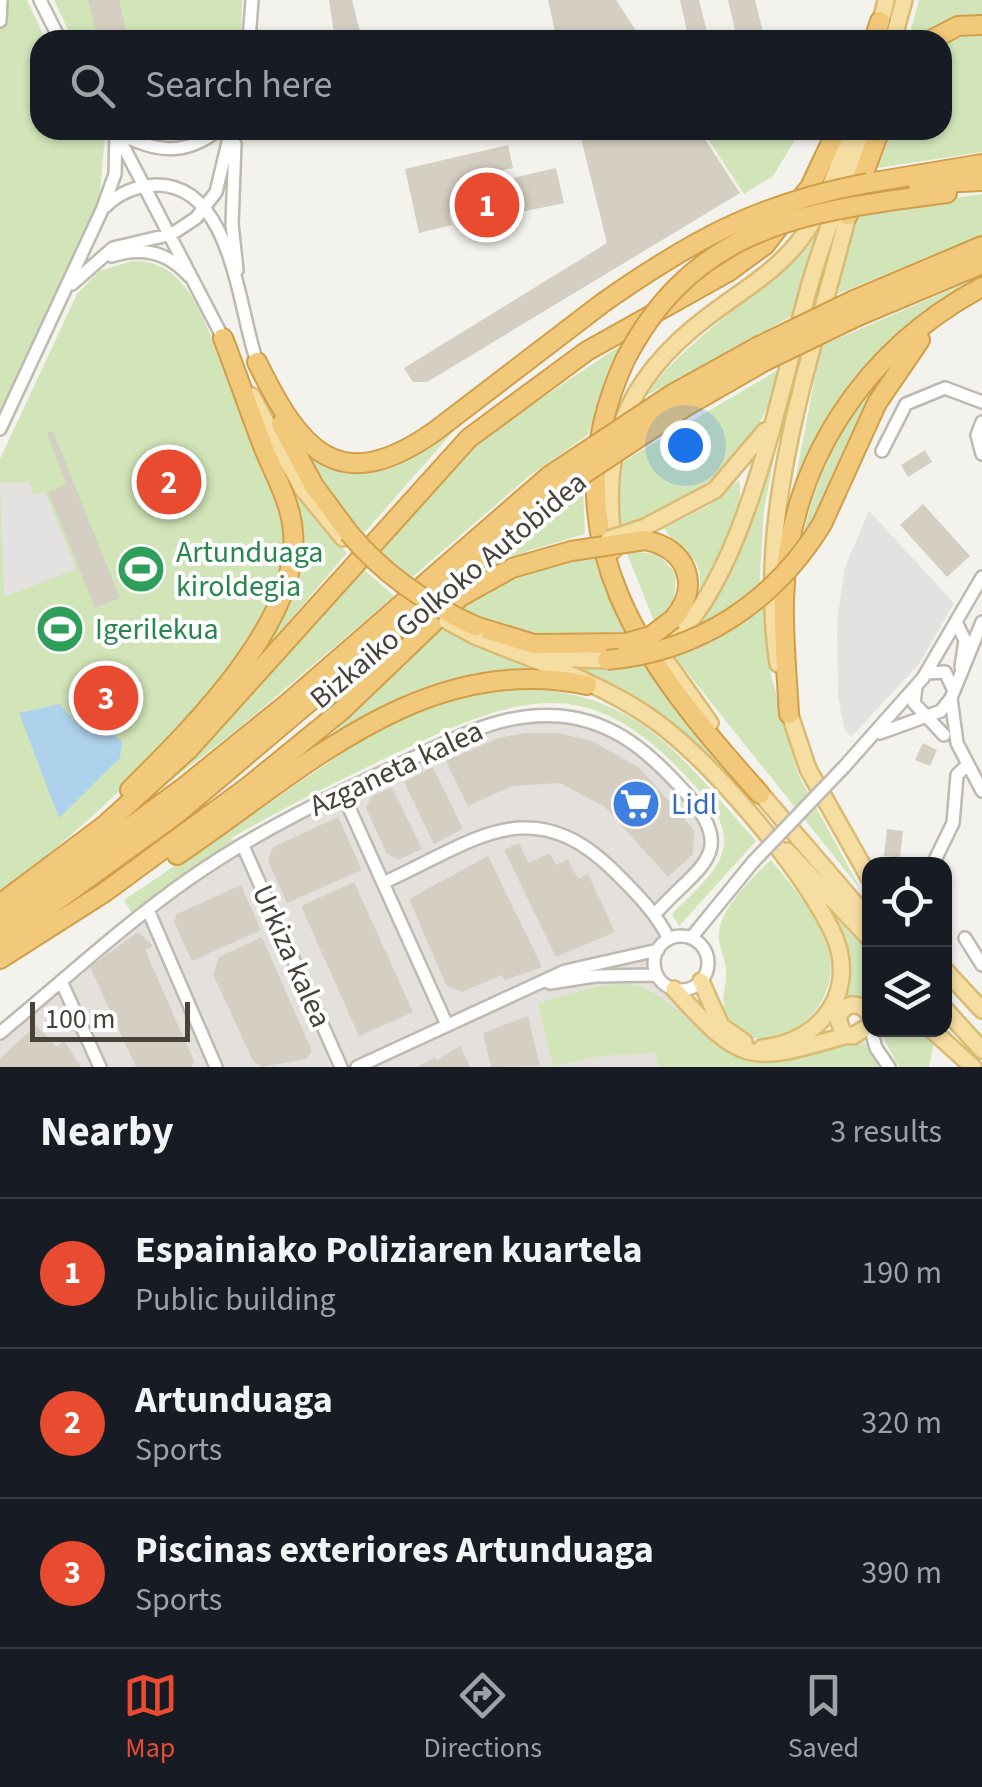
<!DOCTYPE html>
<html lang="en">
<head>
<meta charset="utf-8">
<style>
	body { margin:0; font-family:"Source Sans 3",sans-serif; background:#20242c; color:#f1f3f6 }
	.controls { position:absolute; right:30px; bottom:30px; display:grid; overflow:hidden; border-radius:20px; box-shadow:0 2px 8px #0004 }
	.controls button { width:90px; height:90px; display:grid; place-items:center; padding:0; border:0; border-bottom:2px solid #363941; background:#171b24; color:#f1f3f6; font:50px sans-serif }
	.scale { position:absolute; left:30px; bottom:25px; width:160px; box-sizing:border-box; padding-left:10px; border:5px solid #48433a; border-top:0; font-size:28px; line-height:35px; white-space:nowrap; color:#48433a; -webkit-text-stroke:8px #fff; paint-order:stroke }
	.you { position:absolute; left:685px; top:445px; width:35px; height:35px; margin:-25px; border:8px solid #fff; border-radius:50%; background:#1a73e8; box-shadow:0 0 0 15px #1a73e833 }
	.badge { display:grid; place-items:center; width:65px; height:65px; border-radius:50%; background:#e84b30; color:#fff; font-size:32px; font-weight:700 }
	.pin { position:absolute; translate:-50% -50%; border:5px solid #fff; box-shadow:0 2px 10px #0006 }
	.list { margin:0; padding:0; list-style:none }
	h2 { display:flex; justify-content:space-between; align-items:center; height:130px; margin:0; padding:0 40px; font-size:42px }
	h2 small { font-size:32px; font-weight:400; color:#9ea1a6 }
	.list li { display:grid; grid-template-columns:65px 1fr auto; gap:30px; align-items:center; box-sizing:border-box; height:150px; padding:0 40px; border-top:2px solid #363941 }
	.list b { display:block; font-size:38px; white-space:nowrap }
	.list p { margin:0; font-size:32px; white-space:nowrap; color:#9ea1a6 }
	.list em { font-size:32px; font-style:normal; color:#9ea1a6 }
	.icon { flex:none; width:55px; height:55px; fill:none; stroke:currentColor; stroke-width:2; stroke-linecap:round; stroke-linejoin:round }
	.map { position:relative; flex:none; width:982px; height:1067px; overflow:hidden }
	.search { position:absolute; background:#171b24; box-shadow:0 2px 8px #0004; left:30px; right:30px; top:30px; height:110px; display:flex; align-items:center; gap:25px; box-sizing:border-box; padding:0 35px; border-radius:30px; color:#9ea1a6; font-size:38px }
	.sheet { height:580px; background:#171b24 }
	nav { display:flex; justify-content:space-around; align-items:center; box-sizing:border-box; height:140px; border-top:2px solid #363941; background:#171b24; font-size:28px; color:#9ea1a6 }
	nav a { display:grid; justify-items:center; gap:5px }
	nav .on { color:#e84b30 }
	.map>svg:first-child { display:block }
	.industrial { fill:#e4e1dd }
	.green { fill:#d1e5b9 }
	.parking { fill:#e4e2e0 }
	.water { fill:#aed2eb }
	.building { fill:#d5cec2 }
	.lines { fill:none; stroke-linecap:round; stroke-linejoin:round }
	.minor-casing { stroke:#bfb9af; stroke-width:16 }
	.major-casing { stroke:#dabb74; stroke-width:20 }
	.highway-casing { stroke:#d19f49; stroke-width:22 }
	.minor { stroke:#fff; stroke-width:11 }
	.major { stroke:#f6dea3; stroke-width:15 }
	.highway { stroke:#f2c97a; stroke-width:18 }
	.minor-bridge-casing { stroke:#bfb9af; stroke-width:16; stroke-linecap:butt }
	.major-bridge-casing { stroke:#dabb74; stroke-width:20; stroke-linecap:butt }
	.highway-bridge-casing { stroke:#d19f49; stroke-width:22; stroke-linecap:butt }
	.minor-bridge { stroke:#fff; stroke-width:11 }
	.major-bridge { stroke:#f6dea3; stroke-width:15 }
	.highway-bridge { stroke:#f2c97a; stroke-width:18 }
	.labels { text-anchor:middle; stroke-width:8; stroke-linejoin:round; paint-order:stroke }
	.leisure-label { font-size:30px; fill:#27864d; stroke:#fff; text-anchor:start }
	.street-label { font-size:30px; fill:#48433a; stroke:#fff }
	.shop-label { font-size:30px; fill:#366cbe; stroke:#fff; text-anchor:start }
</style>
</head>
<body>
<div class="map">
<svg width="982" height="1067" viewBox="0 0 982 1067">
	<rect width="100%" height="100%" fill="#f4f2ec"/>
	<path class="industrial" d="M 544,715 L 624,736 L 704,814 L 712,851 L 655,914 L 669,939 L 658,950 L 654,962 L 664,984 L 732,1048 L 859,1039 L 876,1048 L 889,1067 L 0,1067 L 0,1033 L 214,863 L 466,733 Z"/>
	<path class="green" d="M 0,0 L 27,0 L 46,40 L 40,40 L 40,130 L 102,130 L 105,136 L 99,202 L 65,290 L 0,429 Z
		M 54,0 L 242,0 L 241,40 L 73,40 Z
		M 919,0 L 982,0 L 982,16 C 946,16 928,40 908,40 Z
		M 982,36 L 982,152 L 877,168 L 893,130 L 942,130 L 942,46 L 961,37 Z
		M 702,130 L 801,130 L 773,176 L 744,194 Z
		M 982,194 L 982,235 L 835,295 L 858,211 Z
		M 822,221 L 795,314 L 644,397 C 694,328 774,292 822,221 Z
		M 132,261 C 184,259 201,313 218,353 C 238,399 280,484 284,531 C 294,641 86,832 0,891 L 0,459 L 77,294 L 99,271 Z
		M 982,276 C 963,305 915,322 888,346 C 841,387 815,440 792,497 L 821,346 Z
		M 633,337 L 605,383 L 588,435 L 529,476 L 410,579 L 378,549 L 448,470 L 500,426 Z
		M 892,365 L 801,546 C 815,474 843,420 892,365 Z
		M 783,367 C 755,455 707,499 619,526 L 621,463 Z
		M 472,410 L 364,533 L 329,494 L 300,448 C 364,493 411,443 472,410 Z
		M 782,417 L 764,510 L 759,591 L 692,631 C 741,582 760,483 782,417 Z
		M 277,459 L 305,504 L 347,553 L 202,723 L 290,594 Z
		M 739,480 C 746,520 715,571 696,606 C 711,550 683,561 664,528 L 708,506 Z
		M 583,490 L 585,534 L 528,551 L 462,585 Z
		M 626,551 L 658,554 L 676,574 L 674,601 L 654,621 Z
		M 595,556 L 625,632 L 535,633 L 457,609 L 516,576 Z
		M 362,568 L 394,596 L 239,728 L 86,846 L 258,689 Z
		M 763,607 L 771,675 L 798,774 L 861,890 L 674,656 Z
		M 442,626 L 472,644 L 538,672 C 445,678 393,699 316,750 Z
		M 644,664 L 736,787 L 679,732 L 565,669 Z
		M 514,688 C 641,691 678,754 756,841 L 679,926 L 672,914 C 711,875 749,849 703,795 C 596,670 530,689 394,754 C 338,781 285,807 231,838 L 234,843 L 132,914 L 124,900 L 386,724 L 464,695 Z
		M 771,860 C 793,887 824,922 830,957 C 840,1015 764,1067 730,1022 C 717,1004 727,989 726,971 C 726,958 717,946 719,933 C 721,907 753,877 771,860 Z
		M 826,906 L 869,952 L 869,998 L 845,999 L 847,954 Z
		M 630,984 C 680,995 702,1049 752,1059 C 789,1066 823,1044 859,1043 L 866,1045 L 880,1067 L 658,1067 L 656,1053 L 600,1056 L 553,1066 L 538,1003 L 599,986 Z
		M 879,1030 L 917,1030 L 934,1043 L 929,1067 L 899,1067 Z"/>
	<path class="parking" d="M 29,482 L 34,495 L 45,492 L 76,569 L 4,597 L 0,483 Z
		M 869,511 L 954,603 L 919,664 L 851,737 L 844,728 L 838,697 L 837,619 L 845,567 Z"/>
	<path class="water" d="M 60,704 C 76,726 85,730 110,731 L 122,742 L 120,758 L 59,818 L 19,713 Z"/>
	<path class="building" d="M 88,0 L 119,0 L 128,40 L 98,40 Z
		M 329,0 L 352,0 L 362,40 L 335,40 Z
		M 548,0 L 616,0 L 642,40 L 557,40 Z
		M 680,0 L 699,0 L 709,40 L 689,40 Z
		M 728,0 L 755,0 L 763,32 L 737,38 Z
		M 579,130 L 699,130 L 740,193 L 427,382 L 413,382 L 404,368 L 607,243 Z
		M 508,145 L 513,168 L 484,174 L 491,204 L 449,213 L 452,225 L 419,233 L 405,169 Z
		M 556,168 L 564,203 L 521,212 L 516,191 L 498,195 L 495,182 Z
		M 53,431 L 120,598 L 95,608 L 48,492 L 66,484 L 47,433 Z
		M 925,450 L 932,462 L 908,477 L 901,465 Z
		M 923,504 L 970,556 L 947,577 L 900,525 Z
		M 526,733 L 558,733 L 592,741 L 640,768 L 694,830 L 693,854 L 668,877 L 605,807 L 560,783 L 512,786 L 468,806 L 446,761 L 498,738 Z
		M 923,743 L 937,750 L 930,766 L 915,760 Z
		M 433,767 L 463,829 L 434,844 L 404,782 Z
		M 392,787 L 422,849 L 398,860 L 387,854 L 366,808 L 371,797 Z
		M 338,817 L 362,870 L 287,903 L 268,861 L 273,847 Z
		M 887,829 L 903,831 L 900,858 L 884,856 Z
		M 519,843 L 529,863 L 550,853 L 556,865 L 568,859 L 578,879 L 588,874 L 615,932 L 556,957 L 504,850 Z
		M 488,856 L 542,967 L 505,980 L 502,975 L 462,992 L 446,985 L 409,899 Z
		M 354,882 L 413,1012 L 359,1036 L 301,906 Z
		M 241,885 L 261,930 L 192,961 L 174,922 L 177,914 Z
		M 138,932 L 153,946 L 145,950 L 194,1061 L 191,1067 L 136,1067 L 90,967 Z
		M 262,937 L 312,1051 L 306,1059 L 262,1067 L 253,1061 L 213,974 L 219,957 Z
		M 528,1016 L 540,1066 L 491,1067 L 483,1033 Z
		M 36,1025 L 57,1047 L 64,1040 L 81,1067 L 0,1067 L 0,1059 Z
		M 460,1046 L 470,1067 L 417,1067 L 435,1057 L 437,1060 Z"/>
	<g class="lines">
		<g class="minor-casing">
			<path id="minor" d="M 40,0 L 60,40
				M 0,21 L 1,0
				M 249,40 L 252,0
				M 116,132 C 153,151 183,158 218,130
				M 119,138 L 223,338
				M 235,144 L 232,224 L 237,270
				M 106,206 C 120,192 137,186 156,185 C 232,184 238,308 257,362
				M 112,256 C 142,246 168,252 189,276
				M 72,284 L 113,248 L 172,234 L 196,218 L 216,192 L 231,130
				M 982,422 L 977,435 L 982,454
				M 0,429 L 102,210 L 115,174 L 116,132
				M 882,451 L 906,404 L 945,388 L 982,402
				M 956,622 L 965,640 L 961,667
				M 927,673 L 945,672 L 954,691
				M 916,687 L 914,703 L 944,735
				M 951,698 L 957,743 L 982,791
				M 880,733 L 941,711 L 951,698 L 982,622
				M 844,767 L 923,678 L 982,577
				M 342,792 L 447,1025
				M 243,846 L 341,1067
				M 933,864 L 953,823 L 957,775 L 968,764
				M 383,883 C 475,841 532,788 617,874 C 637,894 656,913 669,939
				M 148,910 L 216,1067
				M654 963a27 27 0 1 1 54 0a27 27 0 1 1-54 0Z
				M 691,938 L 753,862
				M 965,938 L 982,965
				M 61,981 L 100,1067
				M 550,983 L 595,976 L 657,975
				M 871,1030 L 876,1048 L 889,1067
				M 0,1033 C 63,981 122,926 189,879 C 257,831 333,795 409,760 C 458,737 504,711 560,716 C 615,721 651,754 686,793 C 740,855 697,866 655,914
				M 357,1067 L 565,971 L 658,950"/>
		</g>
		<g class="major-casing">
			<path id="major" d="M 879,30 L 886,0
				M 893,40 L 904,0
				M 252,396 L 302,488 L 343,538
				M 645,527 L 715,490 L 765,431
				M 614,550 C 600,448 623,381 706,318 C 738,293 775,273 800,240 C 824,209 838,167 851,130
				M 678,635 C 751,561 782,376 813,274 C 828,225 847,178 864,130
				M 475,636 C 534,660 602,683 654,720 C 712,762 799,865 831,929 C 861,988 823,1042 762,1048
				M 654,644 L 710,723
				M 537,658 L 607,660
				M 778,664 C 754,508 813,356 850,207
				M 787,706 L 808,769 L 870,879
				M 755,787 L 870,921
				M 787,851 L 870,939
				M 944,969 L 982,1010
				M 701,981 L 721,1026 L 744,1042
				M 674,989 C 744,1067 750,1063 848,1035
				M 944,1008 L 982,1050
				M 870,1015 C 860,1000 843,1002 838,1019 L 843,1033 L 853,1036 L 870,1025
				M 932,1030 L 973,1067"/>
		</g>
		<g class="highway-casing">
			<path id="highway" d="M 874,40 L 880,21
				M 931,40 L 958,26 L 982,25
				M 868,183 L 982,164
				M 918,184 L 982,181
				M 902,199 L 947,193
				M 848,215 L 880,130
				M 854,300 L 982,246
				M 858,316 L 982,264
				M 625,360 C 544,537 645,666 760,794
				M 257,362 C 300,450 338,499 434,432 L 604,302
				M 674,393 L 757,347
				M 685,407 L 765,361
				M 281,424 L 314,486 L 349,533
				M 822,524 L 877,403 L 920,340
				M 645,540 C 687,548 702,586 673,619
				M 475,626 L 534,644 L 626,643
				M 789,714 C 787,676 783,638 784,600 C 787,464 864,350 982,287
				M 130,790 C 189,731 301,622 293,532 C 291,502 274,474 263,446 C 249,410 237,374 223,338
				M 177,855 C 302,771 424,650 587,685
				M 0,904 L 105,825 L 189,749 L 469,438 L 587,351 L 728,272 L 765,245 L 810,187 L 837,130
				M 0,922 L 183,788 L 288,703 L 549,476
				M 0,942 L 178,813 L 561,489
				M 0,959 L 105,892 L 249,786 L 341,711 L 460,597 L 512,568 L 571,551"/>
		</g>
		<use href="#minor" class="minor"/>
		<use href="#major" class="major"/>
		<use href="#highway" class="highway"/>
		<g class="minor-bridge-casing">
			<path id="minor-bridge" d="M 753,862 L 844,767"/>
		</g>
		<g class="major-bridge-casing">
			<path id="major-bridge" d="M 609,539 L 645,527
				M 447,621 L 475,636"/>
		</g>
		<g class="highway-bridge-casing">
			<path id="highway-bridge" d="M 604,302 C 694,239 760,203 868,183
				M 757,347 L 854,300
				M 625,360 C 687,241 778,216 902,199
				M 765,361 L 858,316
				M 549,476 L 674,393
				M 561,489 L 685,407
				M 349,533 C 383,574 427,604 475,626
				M 571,551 L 645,540
				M 626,643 L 651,636 L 673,619
				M 607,660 C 699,652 774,602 822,524"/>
		</g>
		<use href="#minor-bridge" class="minor-bridge"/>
		<use href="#major-bridge" class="major-bridge"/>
		<use href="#highway-bridge" class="highway-bridge"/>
	</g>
	<defs>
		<g id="stadium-disc" transform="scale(2.5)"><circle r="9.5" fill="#2e9e5b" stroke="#fff"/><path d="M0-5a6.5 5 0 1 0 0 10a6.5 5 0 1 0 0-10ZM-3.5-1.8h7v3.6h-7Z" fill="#fff"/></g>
		<g id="supermarket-disc" transform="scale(2.5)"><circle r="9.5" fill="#3f7fe0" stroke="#fff"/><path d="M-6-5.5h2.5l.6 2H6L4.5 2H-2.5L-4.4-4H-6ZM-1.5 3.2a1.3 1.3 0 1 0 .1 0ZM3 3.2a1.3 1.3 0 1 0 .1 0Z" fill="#fff"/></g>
	</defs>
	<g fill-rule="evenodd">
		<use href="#stadium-disc" x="141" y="569"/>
		<use href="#stadium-disc" x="60" y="629"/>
		<use href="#supermarket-disc" x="636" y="804"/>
	</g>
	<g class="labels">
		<g class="leisure-label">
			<text x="176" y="562">Artunduaga<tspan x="176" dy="34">kiroldegia</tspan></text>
			<text x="95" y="639">Igerilekua</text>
		</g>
		<g class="street-label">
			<text transform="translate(448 590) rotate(-40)" y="10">Bizkaiko Golkoko Autobidea</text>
			<text transform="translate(396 768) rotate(-25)" y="10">Azganeta kalea</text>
			<text transform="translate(292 956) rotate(66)" y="10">Urkiza kalea</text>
		</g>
		<g class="shop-label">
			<text x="671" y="814">Lidl</text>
		</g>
	</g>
</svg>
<div class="controls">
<button><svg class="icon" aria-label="locate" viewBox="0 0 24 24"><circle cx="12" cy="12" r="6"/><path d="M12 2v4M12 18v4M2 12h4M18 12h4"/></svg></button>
<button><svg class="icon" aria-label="layers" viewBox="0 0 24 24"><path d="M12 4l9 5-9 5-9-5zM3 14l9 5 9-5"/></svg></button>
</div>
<div class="scale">100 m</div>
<div class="you"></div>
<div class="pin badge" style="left:487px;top:205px">1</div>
<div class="pin badge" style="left:169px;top:482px">2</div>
<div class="pin badge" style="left:106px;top:698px">3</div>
<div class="search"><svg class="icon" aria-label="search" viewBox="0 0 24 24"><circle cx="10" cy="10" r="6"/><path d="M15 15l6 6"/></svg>Search here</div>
</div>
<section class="sheet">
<h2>Nearby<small>3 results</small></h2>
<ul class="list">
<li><span class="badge">1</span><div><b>Espainiako Poliziaren kuartela</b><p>Public building</p></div><em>190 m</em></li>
<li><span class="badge">2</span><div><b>Artunduaga</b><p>Sports</p></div><em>320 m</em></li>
<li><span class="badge">3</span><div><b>Piscinas exteriores Artunduaga</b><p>Sports</p></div><em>390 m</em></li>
</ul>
</section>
<nav>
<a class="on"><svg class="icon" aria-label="map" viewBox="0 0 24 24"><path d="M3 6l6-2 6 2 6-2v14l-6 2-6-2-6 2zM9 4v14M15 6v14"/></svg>Map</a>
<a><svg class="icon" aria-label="directions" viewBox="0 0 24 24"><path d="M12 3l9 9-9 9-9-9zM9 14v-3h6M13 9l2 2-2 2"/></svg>Directions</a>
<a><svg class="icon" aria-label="saved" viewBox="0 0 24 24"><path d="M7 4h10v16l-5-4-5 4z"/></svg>Saved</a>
</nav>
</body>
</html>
